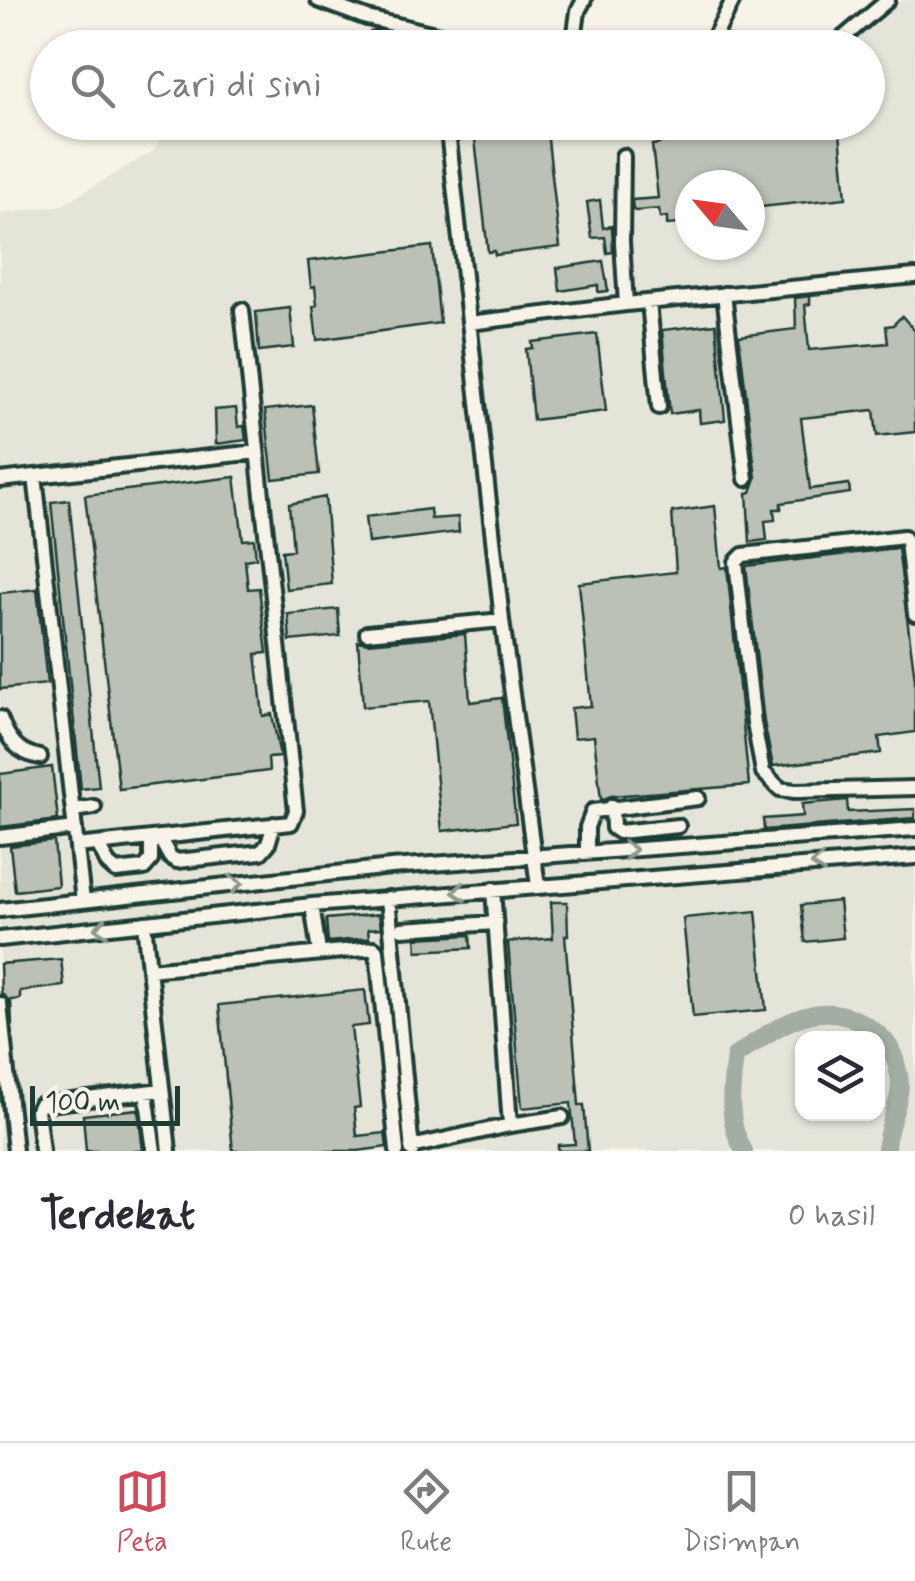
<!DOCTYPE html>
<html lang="id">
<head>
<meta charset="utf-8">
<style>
	body { margin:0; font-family:Mynerve,sans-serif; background:#f2f2f3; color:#2b2b33 }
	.controls { position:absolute; right:30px; bottom:30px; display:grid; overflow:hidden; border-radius:20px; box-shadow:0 2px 8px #0004 }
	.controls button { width:90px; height:90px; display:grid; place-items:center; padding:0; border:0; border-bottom:2px solid #e1e1e2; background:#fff; color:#2b2b33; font:50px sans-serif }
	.compass { position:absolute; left:675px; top:170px; width:90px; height:90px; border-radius:50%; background:#fff; box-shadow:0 2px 8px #0004; rotate:299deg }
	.scale { position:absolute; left:30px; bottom:25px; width:150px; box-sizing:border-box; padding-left:10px; border:5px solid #1f3d34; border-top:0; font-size:28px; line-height:35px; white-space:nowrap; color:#1f3d34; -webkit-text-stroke:8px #f7f3e8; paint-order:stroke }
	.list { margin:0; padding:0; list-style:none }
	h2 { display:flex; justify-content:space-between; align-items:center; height:130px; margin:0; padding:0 40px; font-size:42px }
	h2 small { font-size:32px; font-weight:400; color:#7c7c81 }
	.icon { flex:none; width:55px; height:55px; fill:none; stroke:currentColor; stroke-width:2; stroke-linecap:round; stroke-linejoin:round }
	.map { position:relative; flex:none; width:915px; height:1151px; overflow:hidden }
	.search { position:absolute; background:#fff; box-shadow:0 2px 8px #0004; left:30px; right:30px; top:30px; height:110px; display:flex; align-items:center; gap:25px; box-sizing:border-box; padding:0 35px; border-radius:55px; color:#7c7c81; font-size:38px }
	.sheet { height:290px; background:#fff }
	nav { display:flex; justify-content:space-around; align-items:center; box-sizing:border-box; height:140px; border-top:2px solid #e1e1e2; background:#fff; font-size:28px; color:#7c7c81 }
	nav a { display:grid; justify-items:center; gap:5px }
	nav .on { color:#d1495b }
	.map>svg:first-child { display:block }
	.built { fill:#e5e4d9; fill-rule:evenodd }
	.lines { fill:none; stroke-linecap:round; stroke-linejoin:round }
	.river { stroke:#a4ada3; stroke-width:18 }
	.building { fill:#bbc1b6; stroke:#1f3d34; stroke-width:2.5 }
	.minor-casing { stroke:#1f3d34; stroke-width:20 }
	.minor { stroke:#f7f3e8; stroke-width:12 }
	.oneway { stroke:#8b988e }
</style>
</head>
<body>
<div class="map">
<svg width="915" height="1151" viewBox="0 0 915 1151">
	<rect width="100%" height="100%" fill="#f7f3e8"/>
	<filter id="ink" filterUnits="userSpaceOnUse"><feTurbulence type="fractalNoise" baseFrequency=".01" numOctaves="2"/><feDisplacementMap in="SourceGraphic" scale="20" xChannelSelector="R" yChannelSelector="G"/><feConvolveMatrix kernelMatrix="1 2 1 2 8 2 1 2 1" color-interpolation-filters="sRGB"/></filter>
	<g filter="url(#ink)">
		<path class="built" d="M 903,0 L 915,0 L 915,1151 L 0,1151 L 0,214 L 62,205 L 153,151 L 170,123 L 723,122 L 747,130 L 792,123 L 868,122 L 868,48 L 843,47 L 848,38 ZM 690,185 L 750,185 L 750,245 L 690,245 ZM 802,1038 L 878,1038 L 878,1114 L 802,1114 Z"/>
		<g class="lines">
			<path class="river" d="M 744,1151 C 726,1121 731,1089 735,1056 C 776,1028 819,993 867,1026 C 888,1039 894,1050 899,1075 C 904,1100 885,1127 886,1151"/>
		</g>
		<path class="building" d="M 473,122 L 546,122 L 560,247 L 495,255 L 494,251 L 488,252 Z
			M 670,122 L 692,122 L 693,129 L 746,123 L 747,135 L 811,128 L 811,122 L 839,122 L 846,198 L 750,208 L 750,185 L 690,185 L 690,223 L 667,225 L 667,217 L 660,218 L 659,209 L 636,211 L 633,210 L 632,200 L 658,198 L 652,145 L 659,144 L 658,133 L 671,131 Z
			M 600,200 L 603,228 L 612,226 L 613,252 L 607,253 L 605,237 L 592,238 L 587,202 Z
			M 432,246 L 440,323 L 317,340 L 313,306 L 317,305 L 315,286 L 311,287 L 308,261 Z
			M 603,261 L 608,291 L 598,292 L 598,285 L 560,291 L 557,268 Z
			M 810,296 L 810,304 L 805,305 L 809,350 L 888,343 L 886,326 L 893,325 L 902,316 L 915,331 L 915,432 L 877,436 L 874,410 L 801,418 L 810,489 L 849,484 L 850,493 L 781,503 L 781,509 L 774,509 L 775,520 L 765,521 L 767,540 L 750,542 L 747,493 L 751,492 L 756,478 L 739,336 L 796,329 L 795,298 Z
			M 290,308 L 294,347 L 259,351 L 256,312 Z
			M 716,324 L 725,420 L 700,423 L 699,410 L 670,414 L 662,330 Z
			M 597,334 L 606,411 L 533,420 L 526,349 L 533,348 L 532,342 Z
			M 312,405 L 319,474 L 273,479 L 265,410 Z
			M 236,408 L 238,427 L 244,426 L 246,440 L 216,444 L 215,410 Z
			M 235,477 L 243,540 L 254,539 L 256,558 L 245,560 L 248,589 L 259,588 L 267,653 L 256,654 L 263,716 L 272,714 L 280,757 L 268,758 L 269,771 L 119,789 L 85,495 Z
			M 325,497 L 332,584 L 286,589 L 282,551 L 293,550 L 289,504 Z
			M 69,500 L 99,787 L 81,789 L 51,502 Z
			M 715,506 L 721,568 L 727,567 L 749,785 L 611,796 L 601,800 L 594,736 L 574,738 L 571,708 L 591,706 L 579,583 L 676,572 L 672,512 Z
			M 430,509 L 431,519 L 458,517 L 459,532 L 368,543 L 365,517 Z
			M 898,548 L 915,679 L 915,732 L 879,737 L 881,753 L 773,766 L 764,722 L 746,566 Z
			M 37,589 L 47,684 L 0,689 L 0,593 Z
			M 338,609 L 340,636 L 290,641 L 288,614 Z
			M 465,634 L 470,702 L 502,698 L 516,823 L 442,831 L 429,701 L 363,707 L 358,641 L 368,643 Z
			M 52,767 L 58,820 L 0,827 L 0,774 Z
			M 847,800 L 848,812 L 915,809 L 915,818 L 764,830 L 763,819 L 803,816 L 802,804 Z
			M 54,841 L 58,886 L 15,891 L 10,846 Z
			M 839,901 L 843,938 L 805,942 L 801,905 Z
			M 551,902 L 567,902 L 568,935 L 565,935 L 579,1105 L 584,1105 L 588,1151 L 558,1151 L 558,1145 L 575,1144 L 571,1103 L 522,1108 L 508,942 L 553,938 Z
			M 756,911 L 766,1010 L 693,1017 L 683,918 Z
			M 379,914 L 381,928 L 368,929 L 369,938 L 328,942 L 326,919 Z
			M 470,935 L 471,948 L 417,951 L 416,938 Z
			M 61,959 L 64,986 L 20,991 L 20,999 L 11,1000 L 12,1026 L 10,1002 L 1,993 L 0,964 Z
			M 365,990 L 369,1025 L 351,1027 L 360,1107 L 354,1108 L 357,1136 L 385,1133 L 387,1147 L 358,1151 L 233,1151 L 219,1005 Z
			M 138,1109 L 143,1151 L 86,1151 L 83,1115 Z"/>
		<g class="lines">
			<g class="minor-casing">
				<path id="minor" d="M 318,0 L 367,18 L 495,48
					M 714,38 L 735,48
					M 374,40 L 391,48
					M 573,48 L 578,11 L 584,0
					M 709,48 L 733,0
					M 831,48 L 888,0
					M 447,122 L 502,620 L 538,886
					M 623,156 L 622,242 L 626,304
					M 724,294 L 746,479
					M 649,302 L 659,407
					M 469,323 L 626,304 L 915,276
					M 35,476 L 257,452
					M 0,480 L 35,476 L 83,901
					M 915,614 L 907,541 L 904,537 L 743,555 L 736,562 L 754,723 L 763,772 L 780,789 L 795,791 L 915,788
					M 367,633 L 502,620
					M 0,718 C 8,739 17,753 40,757
					M 612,806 L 613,828 L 619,832 L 678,826
					M 73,810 L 94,807
					M 0,837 L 75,828
					M 159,837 L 170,857 L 177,861 L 261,852 L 268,844 L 274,824
					M 98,844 L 108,864 L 116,871 L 144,868 L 151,860 L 151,838
					M 77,846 L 291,823 L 296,811 L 242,310
					M 587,853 L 587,827 L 593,811 L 698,798
					M 493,889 L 510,1125
					M 388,898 L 412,1151
					M 312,905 L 319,952
					M 0,910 L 391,867 L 915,829
					M 144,923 L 169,1151
					M 402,929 L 495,923
					M 0,939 L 312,905 L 915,857
					M 149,970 L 374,948 L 377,951 L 397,1151
					M 0,1004 L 15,1151
					M 146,1093 L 154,1151
					M 411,1147 L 510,1125 L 562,1117
					M 42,1151 L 37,1110 L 40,1105 L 161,1090"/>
			</g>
			<use href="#minor" class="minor"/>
		</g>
		<defs><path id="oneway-chevron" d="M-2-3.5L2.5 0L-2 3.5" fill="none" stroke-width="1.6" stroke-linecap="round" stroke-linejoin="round" transform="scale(2.5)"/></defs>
		<g class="oneway">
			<use href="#oneway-chevron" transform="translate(630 850) rotate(-4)"/>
			<use href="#oneway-chevron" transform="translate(818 864) rotate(175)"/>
			<use href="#oneway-chevron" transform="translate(236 884) rotate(-6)"/>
			<use href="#oneway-chevron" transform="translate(459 892) rotate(175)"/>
			<use href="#oneway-chevron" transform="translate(101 928) rotate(174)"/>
		</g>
	</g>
</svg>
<div class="controls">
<button><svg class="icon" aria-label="layers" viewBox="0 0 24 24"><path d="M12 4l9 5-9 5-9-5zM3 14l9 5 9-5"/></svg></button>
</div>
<svg class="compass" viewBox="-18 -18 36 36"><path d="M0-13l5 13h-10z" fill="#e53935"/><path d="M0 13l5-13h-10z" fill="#7c7c81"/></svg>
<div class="scale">100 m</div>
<div class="search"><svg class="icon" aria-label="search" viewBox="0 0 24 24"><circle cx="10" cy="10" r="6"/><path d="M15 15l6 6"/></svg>Cari di sini</div>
</div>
<section class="sheet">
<h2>Terdekat<small>0 hasil</small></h2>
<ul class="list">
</ul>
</section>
<nav>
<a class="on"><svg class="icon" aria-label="map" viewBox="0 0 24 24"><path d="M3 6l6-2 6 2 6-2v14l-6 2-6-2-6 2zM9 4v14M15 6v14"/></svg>Peta</a>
<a><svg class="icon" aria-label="directions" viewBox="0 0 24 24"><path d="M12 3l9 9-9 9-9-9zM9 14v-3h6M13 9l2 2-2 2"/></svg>Rute</a>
<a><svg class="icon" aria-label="saved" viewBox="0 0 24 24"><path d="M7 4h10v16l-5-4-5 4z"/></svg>Disimpan</a>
</nav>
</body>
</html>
